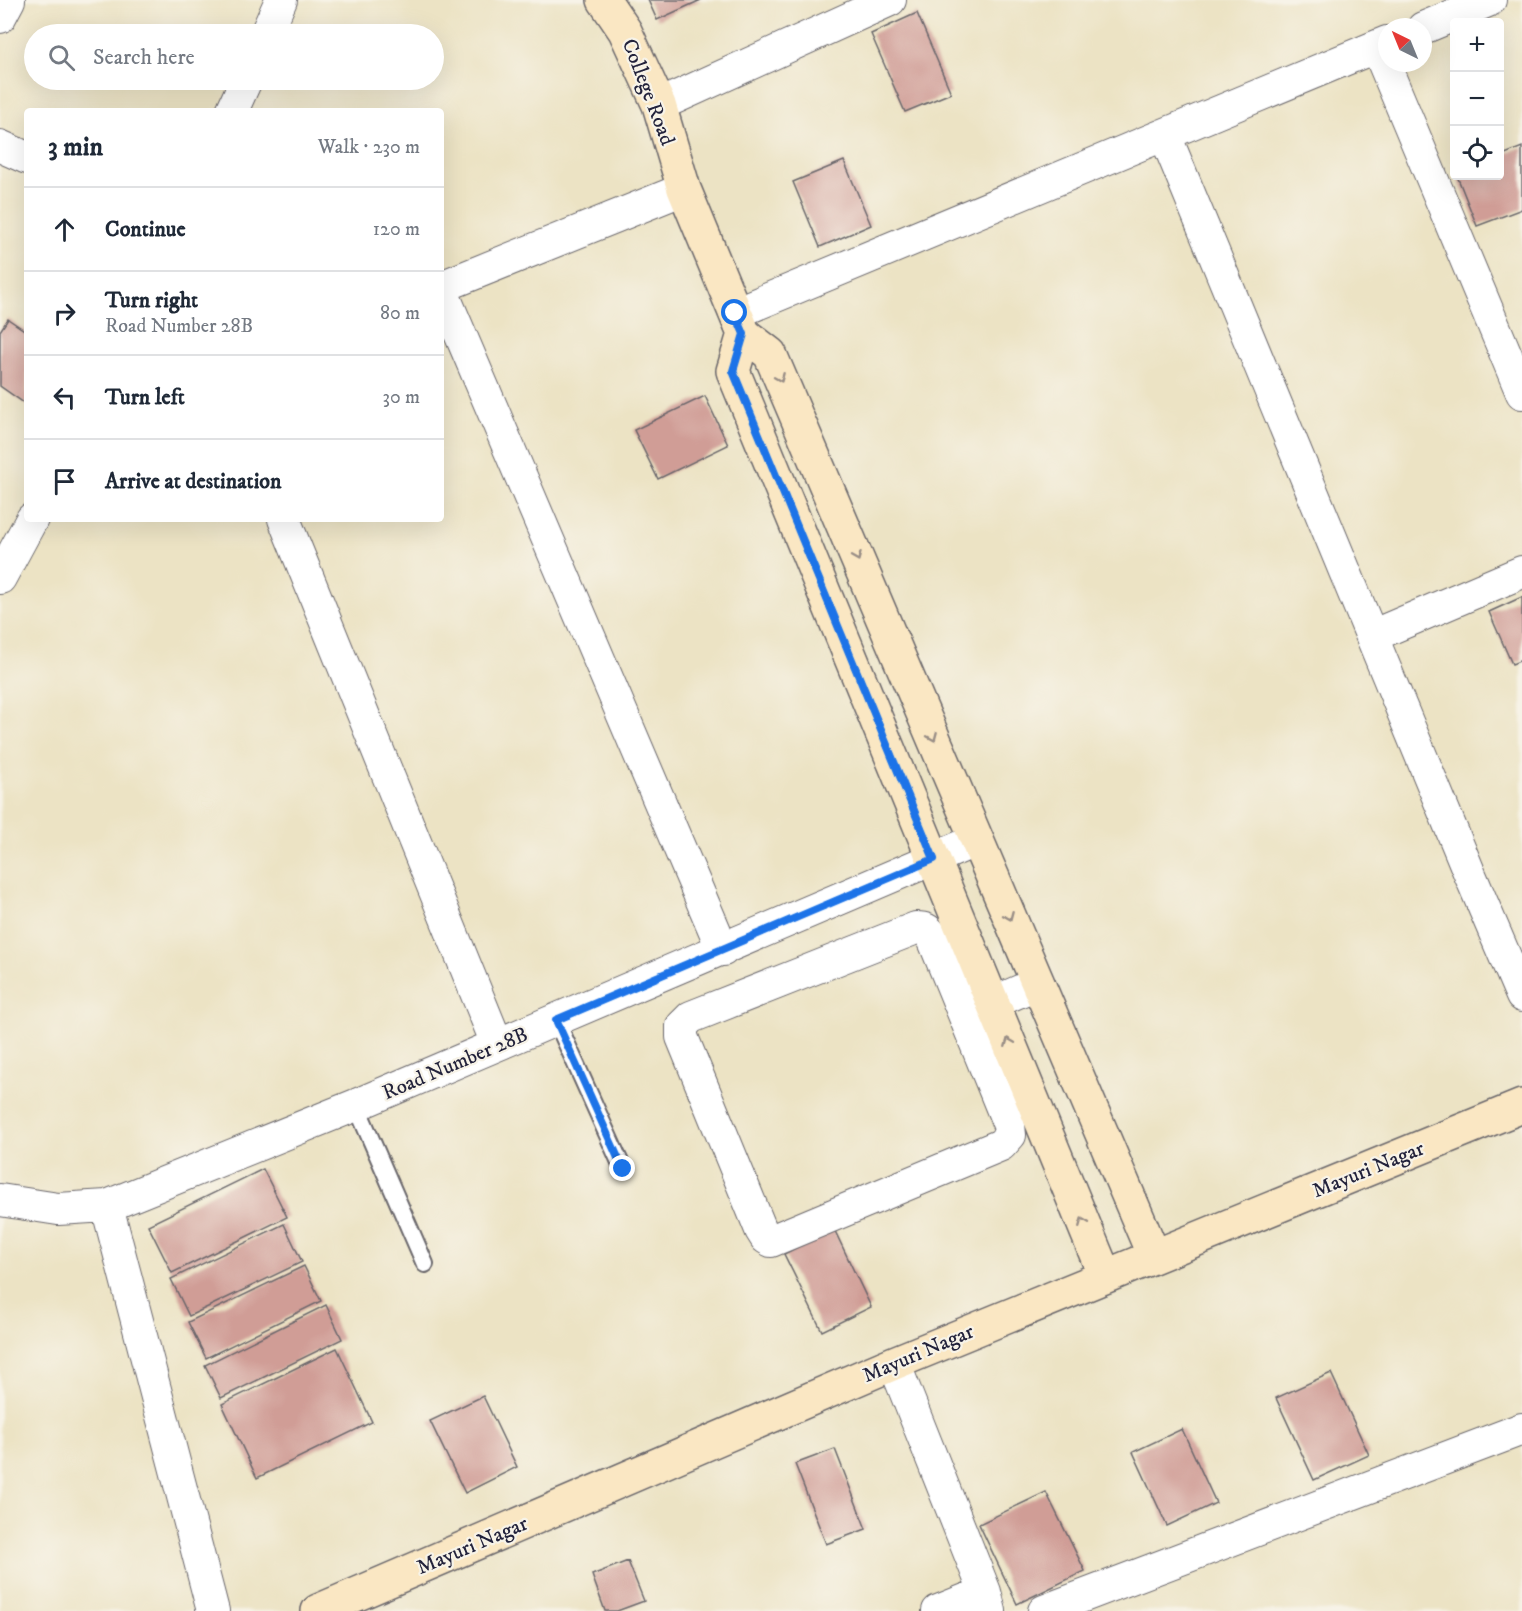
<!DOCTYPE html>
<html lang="en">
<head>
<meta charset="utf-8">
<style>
	body { margin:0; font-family:"IM FELL DW Pica",serif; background:#f2f2f3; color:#1f2937 }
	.controls { position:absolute; right:18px; top:18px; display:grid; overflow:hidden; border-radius:6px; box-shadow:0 6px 24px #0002 }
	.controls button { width:54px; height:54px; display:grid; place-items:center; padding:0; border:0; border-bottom:2px solid #e0e1e3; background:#fff; color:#1f2937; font:30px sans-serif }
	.compass { position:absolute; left:1378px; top:18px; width:54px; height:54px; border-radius:50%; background:#fff; box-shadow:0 6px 24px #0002; rotate:317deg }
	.stop { position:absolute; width:18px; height:18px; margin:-14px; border:4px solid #1a73e8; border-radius:50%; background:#fff }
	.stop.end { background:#1a73e8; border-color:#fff; box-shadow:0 2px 6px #0008 }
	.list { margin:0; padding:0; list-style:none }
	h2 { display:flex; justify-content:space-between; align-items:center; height:78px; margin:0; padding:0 24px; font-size:26px }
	h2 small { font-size:20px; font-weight:400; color:#747a83 }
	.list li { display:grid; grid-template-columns:39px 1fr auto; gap:18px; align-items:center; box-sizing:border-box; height:84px; padding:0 24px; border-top:2px solid #e0e1e3 }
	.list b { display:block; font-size:22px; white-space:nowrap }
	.list p { margin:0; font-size:20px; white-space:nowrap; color:#747a83 }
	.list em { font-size:20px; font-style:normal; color:#747a83 }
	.icon { flex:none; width:33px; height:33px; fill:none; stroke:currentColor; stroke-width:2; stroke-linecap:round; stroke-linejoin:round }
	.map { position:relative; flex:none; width:1522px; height:1611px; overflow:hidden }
	.search { position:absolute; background:#fff; box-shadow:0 6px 24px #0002; left:24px; top:24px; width:420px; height:66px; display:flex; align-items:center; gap:15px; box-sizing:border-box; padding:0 21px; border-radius:33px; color:#747a83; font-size:22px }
	.panel { position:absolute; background:#fff; box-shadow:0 6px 24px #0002; left:24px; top:108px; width:420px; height:414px; border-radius:6px }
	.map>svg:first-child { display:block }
	.building { fill:#d09d96 }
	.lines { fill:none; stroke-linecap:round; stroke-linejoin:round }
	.lane-casing { stroke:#69666b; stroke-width:20 }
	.street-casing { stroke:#69666b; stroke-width:34 }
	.secondary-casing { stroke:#69666b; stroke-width:36 }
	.lane { stroke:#fff; stroke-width:16 }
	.street { stroke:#fff; stroke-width:32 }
	.secondary { stroke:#fae7c3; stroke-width:33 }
	.oneway { stroke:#998e86 }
	.route { stroke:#1a73e8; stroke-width:8 }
	.labels { text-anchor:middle; stroke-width:4.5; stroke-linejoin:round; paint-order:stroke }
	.street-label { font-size:21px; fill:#22223b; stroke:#f7f3e8 }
</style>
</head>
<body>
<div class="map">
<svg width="1522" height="1611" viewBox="0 0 1522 1611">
	<rect width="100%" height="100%" fill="#f7f3e8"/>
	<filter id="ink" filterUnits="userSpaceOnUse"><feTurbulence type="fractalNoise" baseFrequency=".0167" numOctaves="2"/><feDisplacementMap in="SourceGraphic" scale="12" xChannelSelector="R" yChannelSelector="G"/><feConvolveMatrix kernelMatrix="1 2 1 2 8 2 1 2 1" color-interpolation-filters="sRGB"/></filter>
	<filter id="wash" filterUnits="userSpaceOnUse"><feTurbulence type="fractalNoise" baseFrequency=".008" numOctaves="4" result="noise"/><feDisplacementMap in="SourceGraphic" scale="24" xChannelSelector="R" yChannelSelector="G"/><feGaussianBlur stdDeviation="1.35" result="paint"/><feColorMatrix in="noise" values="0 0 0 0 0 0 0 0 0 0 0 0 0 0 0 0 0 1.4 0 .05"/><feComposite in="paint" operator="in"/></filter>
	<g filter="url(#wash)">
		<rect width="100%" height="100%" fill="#ece3c4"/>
		<g id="blocks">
			<path class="building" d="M 648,0 L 701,0 L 657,20 Z
				M 917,13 L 951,93 L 905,112 L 871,34 Z
				M 1522,147 L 1522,209 L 1477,226 L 1457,176 L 1500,176 L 1500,156 Z
				M 844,161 L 871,225 L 820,247 L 793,182 Z
				M 8,319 L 27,332 L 27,405 L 0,386 L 0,331 Z
				M 705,396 L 728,445 L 658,479 L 634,430 Z
				M 1522,597 L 1522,660 L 1512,664 L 1489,612 Z
				M 263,1169 L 287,1217 L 172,1273 L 148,1225 Z
				M 284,1224 L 302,1262 L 189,1316 L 171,1279 Z
				M 834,1229 L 871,1307 L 822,1331 L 784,1254 Z
				M 304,1266 L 321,1301 L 206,1358 L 188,1322 Z
				M 326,1305 L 342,1339 L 221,1398 L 205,1365 Z
				M 337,1348 L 372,1422 L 257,1478 L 222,1404 Z
				M 1331,1373 L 1369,1455 L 1314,1480 L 1276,1398 Z
				M 483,1396 L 517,1467 L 465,1493 L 430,1421 Z
				M 1182,1429 L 1216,1503 L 1167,1526 L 1133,1452 Z
				M 835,1449 L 866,1529 L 826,1544 L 795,1464 Z
				M 1046,1492 L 1085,1571 L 1017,1604 L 979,1524 Z
				M 628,1561 L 644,1601 L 617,1611 L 605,1611 L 592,1575 Z"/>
		</g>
	</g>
	<g filter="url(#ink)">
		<use href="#blocks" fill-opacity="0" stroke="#69666b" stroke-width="1.5"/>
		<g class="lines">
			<g class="lane-casing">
				<path id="lane" d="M 556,1020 L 623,1169
					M 356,1105 L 425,1264"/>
			</g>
			<g class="street-casing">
				<path id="street" d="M 0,17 L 9,0
					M 1423,28 L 1490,0
					M 266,34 L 281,0
					M 1377,47 L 1522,393
					M 659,105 L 890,0
					M 232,111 L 246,80
					M 1165,135 L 1471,877 L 1522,996
					M 0,146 L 27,158
					M 441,287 L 684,189
					M 441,289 L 723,950
					M 735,313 L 1387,42
					M 284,519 L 497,1044
					M 0,578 L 32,519
					M 1372,636 L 1522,572
					M 916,928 C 925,928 928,929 932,936 L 1009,1125 L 1010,1135 L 1001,1145 L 771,1241 L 766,1238 L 761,1230 L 682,1037 L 682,1026 L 691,1017 Z
					M 970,1013 L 1038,983
					M 0,1200 L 58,1209 L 107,1206 L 356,1105 L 977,840
					M 107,1206 L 213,1611
					M 894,1363 L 985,1592 L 990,1611
					M 938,1611 L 985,1592
					M 1044,1611 L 1522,1429"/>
			</g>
			<g class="secondary-casing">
				<path id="secondary" d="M 604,0 L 625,31 L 659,105 L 684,189 L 744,334 L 770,354 L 1154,1256
					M 744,334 L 733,371 L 1105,1276
					M 318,1611 L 894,1363 L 1522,1106"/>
			</g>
			<use href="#lane" class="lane"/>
			<use href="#street" class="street"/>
			<use href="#secondary" class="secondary"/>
		</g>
		<defs><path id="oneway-chevron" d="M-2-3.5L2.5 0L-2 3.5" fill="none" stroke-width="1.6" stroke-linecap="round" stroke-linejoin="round" transform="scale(1.5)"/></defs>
		<g class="oneway">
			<use href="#oneway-chevron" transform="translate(780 378) rotate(67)"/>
			<use href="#oneway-chevron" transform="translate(857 557) rotate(67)"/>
			<use href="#oneway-chevron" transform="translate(933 737) rotate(67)"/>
			<use href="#oneway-chevron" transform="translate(1009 916) rotate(67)"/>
			<use href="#oneway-chevron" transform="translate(1009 1042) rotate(-112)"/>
			<use href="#oneway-chevron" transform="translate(1083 1222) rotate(-112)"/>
		</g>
	</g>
	<g class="lines" filter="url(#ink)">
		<path class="route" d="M 623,1169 L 556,1020 L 934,859 L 733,371 L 744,334 L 735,313"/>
	</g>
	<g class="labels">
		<g class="street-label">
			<text transform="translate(649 92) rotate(69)" y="7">College Road</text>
			<text transform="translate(455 1063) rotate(-23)" y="7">Road Number 28B</text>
			<text transform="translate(1368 1169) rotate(-22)" y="7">Mayuri Nagar</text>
			<text transform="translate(918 1353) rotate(-23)" y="7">Mayuri Nagar</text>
			<text transform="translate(472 1545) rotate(-23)" y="7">Mayuri Nagar</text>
		</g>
	</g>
</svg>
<div class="controls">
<button>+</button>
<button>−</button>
<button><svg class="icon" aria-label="locate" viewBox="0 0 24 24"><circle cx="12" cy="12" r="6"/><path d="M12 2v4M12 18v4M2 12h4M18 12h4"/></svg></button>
</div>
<svg class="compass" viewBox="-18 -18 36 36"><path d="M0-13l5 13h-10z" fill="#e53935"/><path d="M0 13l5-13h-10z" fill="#747a83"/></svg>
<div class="stop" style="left:735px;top:313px"></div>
<div class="stop end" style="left:623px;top:1169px"></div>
<div class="search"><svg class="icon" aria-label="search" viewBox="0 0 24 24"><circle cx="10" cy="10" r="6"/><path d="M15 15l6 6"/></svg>Search here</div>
<section class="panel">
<h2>3 min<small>Walk · 230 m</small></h2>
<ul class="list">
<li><svg class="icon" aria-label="ahead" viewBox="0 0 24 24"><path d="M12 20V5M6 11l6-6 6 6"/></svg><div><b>Continue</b></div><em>120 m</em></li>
<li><svg class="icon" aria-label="right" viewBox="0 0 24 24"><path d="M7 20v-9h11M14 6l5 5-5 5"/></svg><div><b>Turn right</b><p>Road Number 28B</p></div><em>80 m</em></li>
<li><svg class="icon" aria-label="left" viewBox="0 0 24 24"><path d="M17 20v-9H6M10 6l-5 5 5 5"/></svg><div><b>Turn left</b></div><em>30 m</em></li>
<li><svg class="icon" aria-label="arrive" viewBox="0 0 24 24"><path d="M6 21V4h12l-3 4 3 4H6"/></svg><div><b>Arrive at destination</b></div></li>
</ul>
</section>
</div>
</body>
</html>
